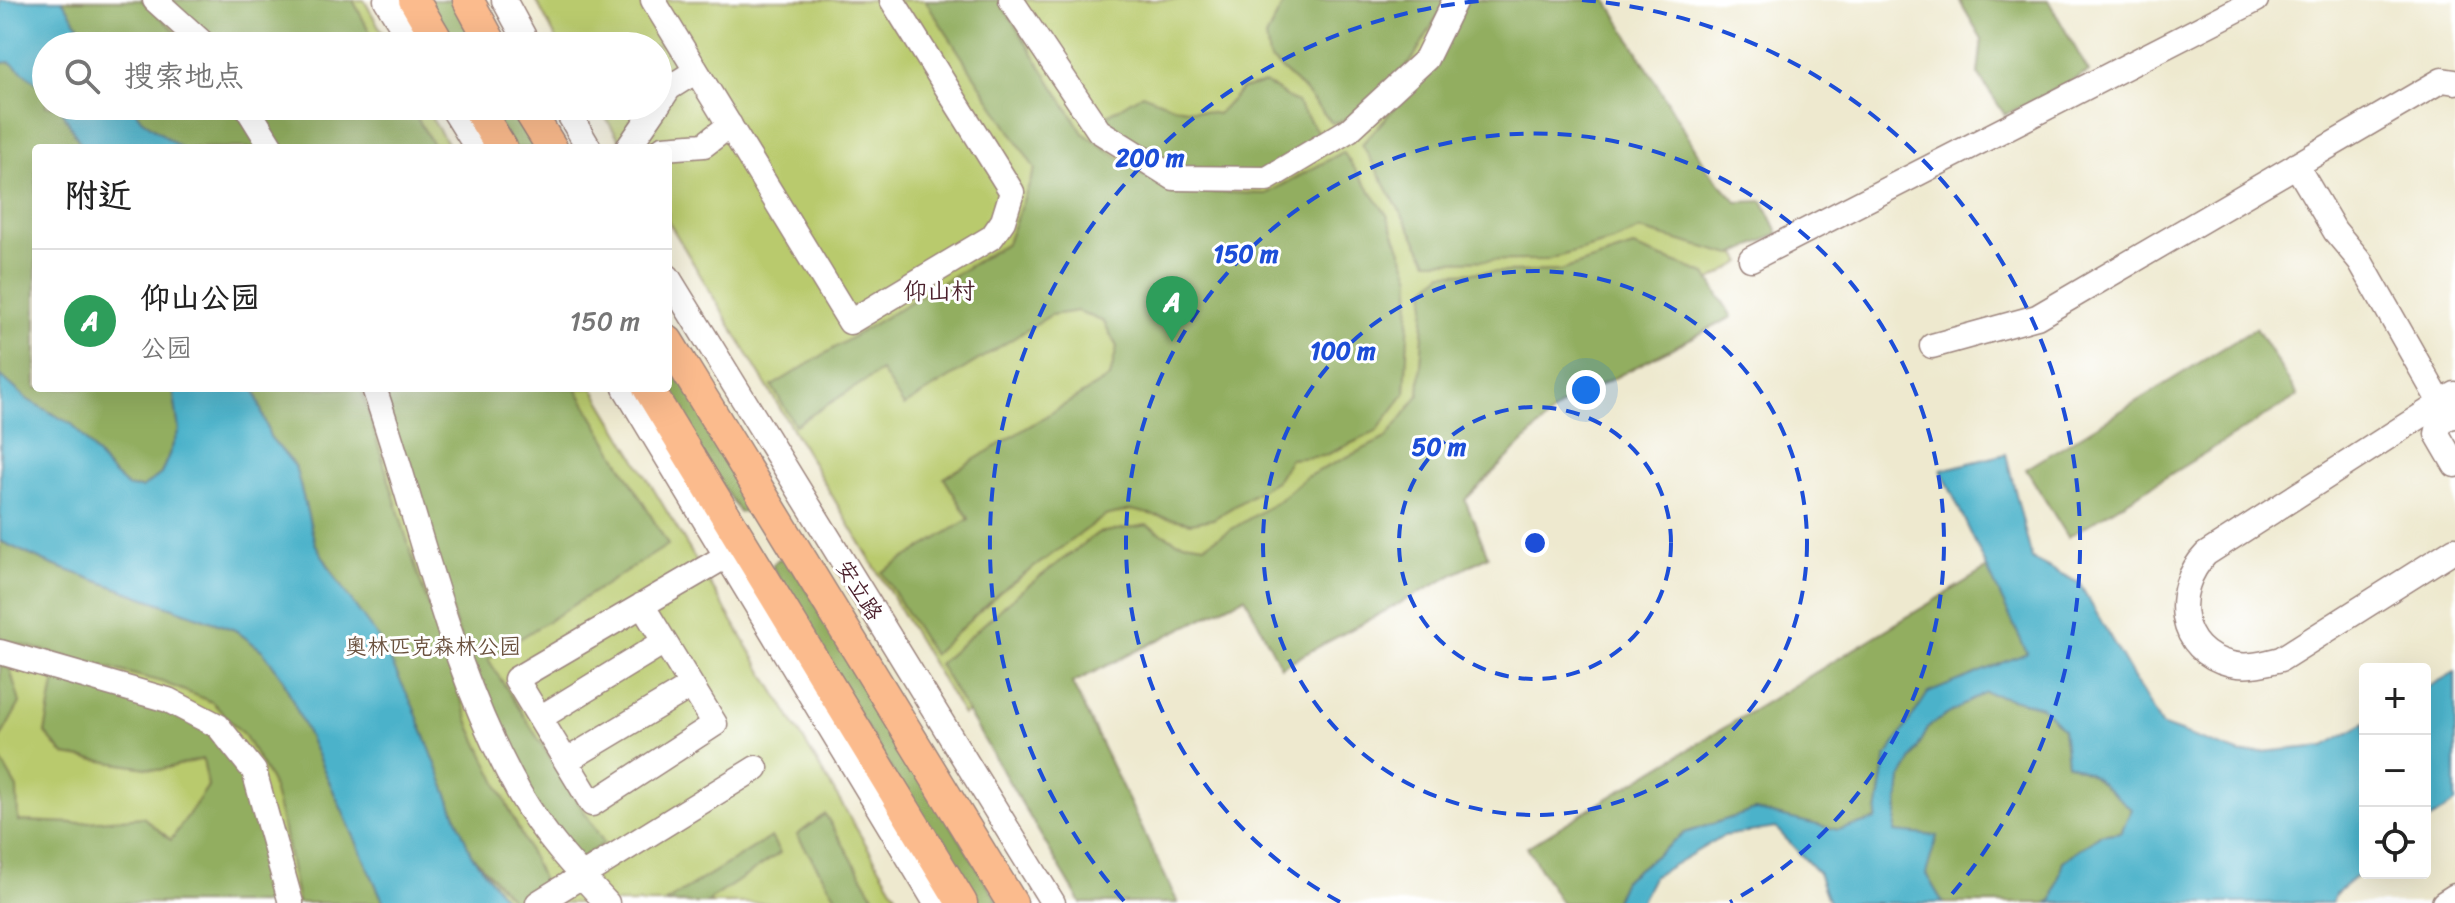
<!DOCTYPE html>
<html lang="zh">
<head>
<meta charset="utf-8">
<style>
	body { margin:0; font-family:Sriracha,"LXGW WenKai TC",sans-serif; background:#f6f6f6; color:#222 }
	.controls { position:absolute; right:24px; bottom:24px; display:grid; overflow:hidden; border-radius:8px; box-shadow:0 8px 32px #0002 }
	.controls button { width:72px; height:72px; display:grid; place-items:center; padding:0; border:0; border-bottom:2px solid #e0e0e0; background:#fff; color:#222; font:40px sans-serif }
	.you { position:absolute; left:1586px; top:390px; width:28px; height:28px; margin:-20px; border:6px solid #fff; border-radius:50%; background:#1a73e8; box-shadow:0 0 0 12px #1a73e833 }
	.badge { display:grid; place-items:center; width:52px; height:52px; border-radius:50%; background:#b45309; color:#fff; font-size:26px; font-weight:700 }
	.pin { position:absolute; translate:-50% -66px; filter:drop-shadow(0 2px 4px #0008) }
	.pin::after { content:''; position:absolute; top:42px; width:28px; height:24px; background:inherit; clip-path:polygon(0 0,100% 0,50% 100%) }
	.list { margin:0; padding:0; list-style:none }
	h2 { display:flex; justify-content:space-between; align-items:center; height:104px; margin:0; padding:0 32px; font-size:34px }
	h2 small { font-size:26px; font-weight:400; color:#767676 }
	.list li { display:grid; grid-template-columns:52px 1fr auto; gap:24px; align-items:center; box-sizing:border-box; height:144px; padding:0 32px; border-top:2px solid #e0e0e0 }
	.list b { display:block; font-size:30px; white-space:nowrap }
	.list p { margin:0; font-size:26px; white-space:nowrap; color:#767676 }
	.list em { font-size:26px; font-style:normal; color:#767676 }
	.icon { flex:none; width:44px; height:44px; fill:none; stroke:currentColor; stroke-width:2; stroke-linecap:round; stroke-linejoin:round }
	.map { position:relative; flex:none; width:2455px; height:903px; overflow:hidden }
	.search { position:absolute; background:#fff; box-shadow:0 8px 32px #0002; left:32px; top:32px; width:640px; height:88px; display:flex; align-items:center; gap:20px; box-sizing:border-box; padding:0 28px; border-radius:44px; color:#767676; font-size:30px }
	.panel { position:absolute; background:#fff; box-shadow:0 8px 32px #0002; left:32px; top:144px; width:640px; height:248px; border-radius:8px }
	.map>svg:first-child { display:block }
	.green { fill:#b9ca6d; stroke:#82744c; stroke-width:2 }
	.forest { fill:#92ae60; stroke:#6e6646; stroke-width:2 }
	.water { fill:#4cb2ca; stroke:#4b687a; stroke-width:2 }
	.lines { fill:none; stroke-linecap:round; stroke-linejoin:round }
	.minor-casing { stroke:#9c847d; stroke-width:27 }
	.major-casing { stroke:#9c847d; stroke-width:33 }
	.minor { stroke:#fff; stroke-width:24 }
	.major { stroke:#fbbb8d; stroke-width:30 }
	.ring { fill:none; stroke:#1d4ed8; stroke-width:4; stroke-dasharray:14 10 }
	.labels { text-anchor:middle; stroke-width:6; stroke-linejoin:round; paint-order:stroke }
	.street-label { font-size:22px; fill:#4a1f2b; stroke:#fff }
	.park-label { font-size:22px; fill:#6b523f; stroke:#fff }
	.neighbourhood-label { font-size:24px; fill:#4a1f2b; stroke:#fff }
	.centre { fill:#1d4ed8; stroke:#fff; stroke-width:4 }
	.ring-label { font-size:24px; text-anchor:middle; font-weight:bold; fill:#1d4ed8; stroke:#fff; stroke-width:6; stroke-linejoin:round; paint-order:stroke }
</style>
</head>
<body>
<div class="map">
<svg width="2455" height="903" viewBox="0 0 2455 903">
	<rect width="100%" height="100%" fill="#fff"/>
	<filter id="ink" filterUnits="userSpaceOnUse"><feTurbulence type="fractalNoise" baseFrequency=".0125" numOctaves="2"/><feDisplacementMap in="SourceGraphic" scale="16" xChannelSelector="R" yChannelSelector="G"/><feConvolveMatrix kernelMatrix="1 2 1 2 8 2 1 2 1" color-interpolation-filters="sRGB"/></filter>
	<filter id="wash" filterUnits="userSpaceOnUse"><feTurbulence type="fractalNoise" baseFrequency=".006" numOctaves="4" result="noise"/><feDisplacementMap in="SourceGraphic" scale="32" xChannelSelector="R" yChannelSelector="G"/><feGaussianBlur stdDeviation="1.8" result="paint"/><feColorMatrix in="noise" values="0 0 0 0 0 0 0 0 0 0 0 0 0 0 0 0 0 1.4 0 .05"/><feComposite in="paint" operator="in"/></filter>
	<g filter="url(#wash)">
		<rect width="100%" height="100%" fill="#eee9cf"/>
		<path class="green" d="M 0,0 L 364,0 L 390,46 L 46,46 L 46,106 L 424,106 L 450,148 L 36,148 L 36,388 L 593,388 L 901,903 L 0,903 Z
			M 536,0 L 1578,0 L 1742,262 L 963,715 L 668,221 L 668,148 L 625,148 L 598,106 L 658,106 L 658,46 L 560,46 Z"/>
		<path class="forest" d="M 62,0 L 142,0 L 191,46 L 92,46 Z
			M 171,0 L 353,0 L 377,46 L 213,46 Z
			M 429,0 L 459,0 L 484,46 L 454,46 Z
			M 925,0 L 999,0 L 1083,133 L 1146,176 L 1199,192 L 1266,194 L 1343,152 L 1387,215 L 1411,277 L 1405,394 L 1376,432 L 1324,456 L 1290,459 L 1277,480 L 1213,519 L 1191,523 L 1131,510 L 1105,516 L 1000,592 L 933,655 L 882,572 L 969,519 L 944,478 L 1110,377 L 1117,347 L 1104,322 L 1078,311 L 1051,315 L 904,406 L 881,371 L 795,425 L 772,386 L 1007,243 L 1035,169 Z
			M 1285,0 L 1447,0 L 1412,60 L 1354,118 L 1332,123 L 1302,88 L 1269,58 L 1266,37 Z
			M 1467,0 L 1607,0 L 1708,170 L 1737,202 L 1763,201 L 1779,234 L 1732,255 L 1640,230 L 1613,241 L 1546,260 L 1428,261 L 1362,144 C 1402,101 1442,54 1467,0 Z
			M 1959,0 L 2048,0 L 2089,72 L 2005,115 L 1978,74 L 1982,39 Z
			M 10,62 L 46,90 L 46,106 L 59,106 L 83,148 L 36,148 L 36,388 L 173,388 L 179,430 L 161,474 L 143,488 L 128,487 L 110,471 L 73,425 L 28,400 L 0,375 L 0,63 Z
			M 1265,83 L 1297,103 L 1320,135 L 1264,175 L 1174,169 L 1100,120 L 1142,94 L 1175,107 L 1218,114 L 1242,89 Z
			M 132,106 L 233,106 L 261,148 L 181,148 L 140,119 Z
			M 256,106 L 410,106 L 435,148 L 279,148 Z
			M 488,106 L 519,106 L 545,148 L 514,148 Z
			M 1633,247 L 1706,274 L 1732,317 L 1560,406 L 1465,500 L 1488,556 L 1281,667 L 1245,597 L 1072,683 L 1178,903 L 1081,903 L 939,664 L 1021,591 L 1098,533 L 1147,525 L 1176,541 L 1205,545 L 1277,502 L 1306,477 L 1386,438 L 1419,395 L 1426,288 L 1443,273 L 1559,271 Z
			M 2256,328 L 2298,396 L 2068,537 L 2026,469 Z
			M 668,351 L 756,504 L 749,512 L 739,512 L 659,388 L 668,388 Z
			M 254,388 L 361,388 L 416,569 L 471,728 L 544,883 L 514,902 L 471,854 L 413,706 L 315,543 L 295,466 L 270,437 Z
			M 379,388 L 576,388 L 668,545 L 488,659 L 604,843 L 576,861 L 522,784 L 482,705 Z
			M 0,541 L 50,564 L 235,630 L 263,651 L 282,677 L 384,903 L 298,903 L 284,830 L 271,781 L 245,736 L 212,702 L 162,682 L 0,639 Z
			M 787,557 L 999,903 L 970,903 L 772,566 L 777,560 Z
			M 1988,568 L 2028,653 L 1928,694 L 1886,757 L 1876,820 L 1838,830 L 1755,810 L 1685,833 L 1624,880 L 1614,903 L 1561,903 L 1527,847 Z
			M 0,665 L 10,669 L 20,703 L 0,739 Z
			M 55,678 L 192,718 L 232,756 L 256,813 L 279,903 L 0,903 L 0,759 L 17,788 L 18,821 L 76,823 L 143,817 L 171,840 L 208,786 L 203,759 L 159,770 L 64,755 L 45,733 Z
			M 1985,692 L 2042,707 L 2063,729 L 2067,763 L 2090,774 L 2132,809 L 2121,832 L 2100,835 L 2063,861 L 2053,900 L 2047,903 L 1943,903 L 1926,874 L 1895,833 L 1901,779 L 1930,725 Z
			M 825,814 L 878,903 L 840,903 L 797,835 Z
			M 771,837 L 780,853 L 710,900 L 710,903 L 664,903 Z"/>
		<path class="water" d="M 0,0 L 62,0 L 92,46 L 46,46 L 46,90 L 10,62 L 0,63 Z
			M 59,106 L 132,106 L 141,119 L 181,148 L 83,148 Z
			M 0,375 L 28,400 L 73,425 L 110,471 L 128,487 L 142,488 L 161,474 L 179,430 L 173,388 L 254,388 L 270,437 L 295,466 L 315,543 L 337,581 L 381,642 L 413,706 L 471,854 L 508,903 L 384,903 L 282,677 L 263,651 L 235,630 L 50,564 L 0,541 Z
			M 2006,454 L 2032,559 L 2079,583 L 2161,725 L 2241,754 L 2324,746 L 2365,723 L 2365,869 L 2335,894 L 2332,903 L 2047,903 L 2053,900 L 2063,861 L 2100,835 L 2121,832 L 2132,809 L 2090,774 L 2067,763 L 2063,729 L 2042,707 L 1985,692 L 1930,725 L 1901,779 L 1895,832 L 1937,836 L 1926,874 L 1943,903 L 1829,903 L 1818,873 L 1776,828 L 1723,836 L 1653,877 L 1640,903 L 1614,903 L 1624,880 L 1685,833 L 1755,810 L 1838,830 L 1876,820 L 1886,757 L 1928,693 L 2027,653 L 1941,470 Z
			M 2455,672 L 2455,803 L 2425,823 L 2425,689 Z"/>
	</g>
	<g filter="url(#ink)">
		<g class="lines">
			<g class="minor-casing">
				<path id="minor" d="M 155,0 L 206,46
					M 386,0 L 414,46
					M 504,0 L 529,46
					M 653,0 L 850,322 L 992,237 L 1003,221 L 1012,192 L 892,0
					M 1011,0 L 1099,131 L 1174,178 L 1267,179 L 1349,130 L 1426,59 L 1455,0
					M 658,105 L 669,88 L 696,71
					M 246,106 L 272,148
					M 451,106 L 477,148
					M 564,106 L 589,148
					M 628,148 L 657,106
					M 663,148 L 704,145 L 730,125
					M 2296,165 L 2335,231 L 2360,261 L 2441,404 L 2444,418
					M 1751,259 L 2256,0
					M 668,277 L 1053,903
					M 1932,346 L 2037,317 L 2442,80 L 2455,82
					M 374,388 C 421,524 448,667 520,794 C 543,834 575,869 607,903
					M 625,388 L 936,903
					M 2455,394 L 2206,554 C 2171,590 2177,652 2231,664 C 2249,668 2264,663 2281,659 L 2455,549
					M 2455,416 C 2444,417 2439,424 2437,434 L 2455,465
					M 642,605 L 715,724 L 592,804 L 516,679 L 728,555
					M 0,652 L 168,700 L 218,726 L 254,771 L 291,903
					M 540,718 L 664,642
					M 566,761 L 691,686
					M 538,903 L 756,768
					M 2444,903 L 2455,896"/>
			</g>
			<g class="major-casing">
				<path id="major" d="M 414,0 L 441,46
					M 468,0 L 493,46
					M 476,106 L 502,148
					M 526,106 L 552,148
					M 668,341 L 1012,903
					M 648,388 L 962,903"/>
			</g>
			<use href="#minor" class="minor"/>
			<use href="#major" class="major"/>
		</g>
	</g>
	<g class="ring">
		<circle cx="1535" cy="543" r="136"/>
		<circle cx="1535" cy="543" r="272"/>
		<path d="M1340 902A409 409 0 1 1 1730 902"/>
		<path d="M1124 901A545 545 0 0 1 1488 0M1582 0A545 545 0 0 1 1946 901"/>
	</g>
	<g class="labels">
		<g class="street-label">
			<text transform="translate(860 590) rotate(58)" y="8">安立路</text>
		</g>
		<g class="park-label">
			<text x="433" y="654">奥林匹克森林公园</text>
		</g>
		<g class="neighbourhood-label">
			<text x="939" y="299">仰山村</text>
		</g>
	</g>
	<circle cx="1535" cy="543" r="12" class="centre"/>
	<g class="ring-label">
		<text x="1150" y="166">200 m</text>
		<text x="1246" y="262">150 m</text>
		<text x="1343" y="359">100 m</text>
		<text x="1439" y="455">50 m</text>
	</g>
</svg>
<div class="controls">
<button>+</button>
<button>−</button>
<button><svg class="icon" aria-label="locate" viewBox="0 0 24 24"><circle cx="12" cy="12" r="6"/><path d="M12 2v4M12 18v4M2 12h4M18 12h4"/></svg></button>
</div>
<div class="you"></div>
<div class="pin badge" style="left:1172px;top:342px;background:#2e9e5b">A</div>
<div class="search"><svg class="icon" aria-label="search" viewBox="0 0 24 24"><circle cx="10" cy="10" r="6"/><path d="M15 15l6 6"/></svg>搜索地点</div>
<section class="panel">
<h2>附近<small></small></h2>
<ul class="list">
<li><span class="badge" style="background:#2e9e5b">A</span><div><b>仰山公园</b><p>公园</p></div><em>150 m</em></li>
</ul>
</section>
</div>
</body>
</html>
